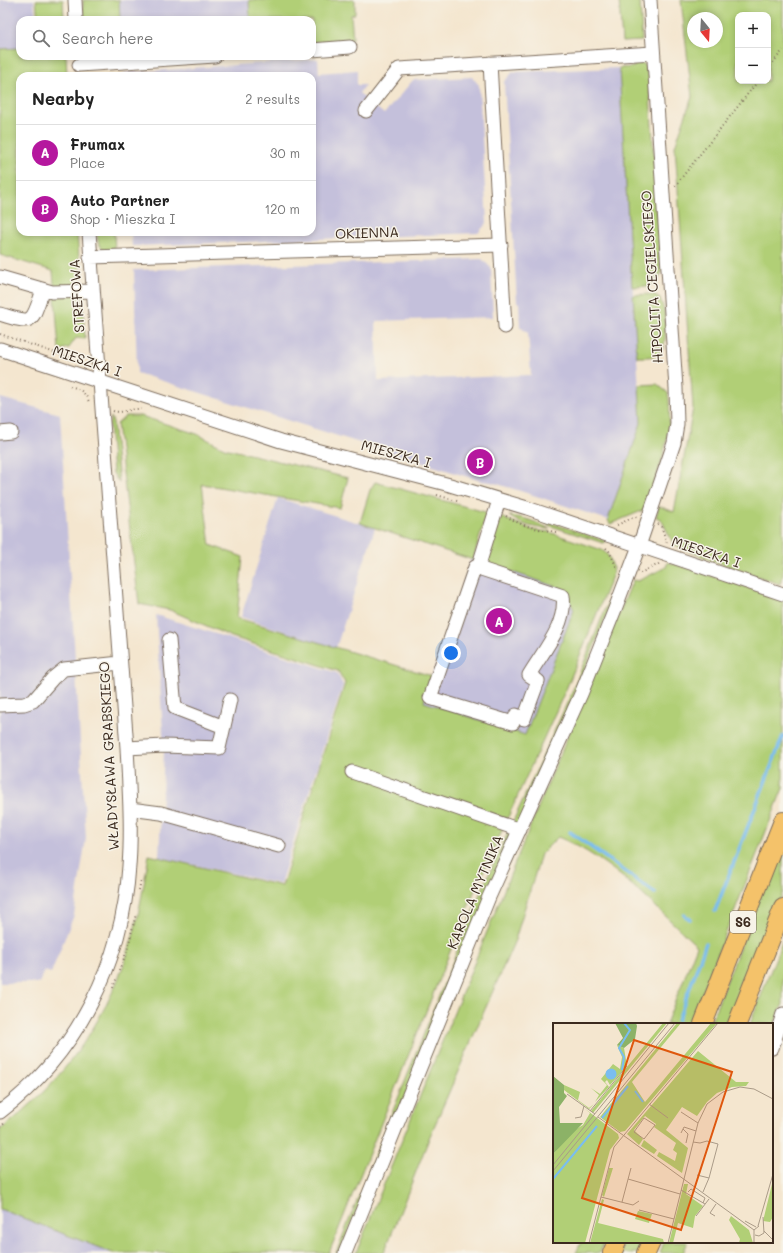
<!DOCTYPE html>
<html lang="en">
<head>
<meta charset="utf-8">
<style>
	body { margin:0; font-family:Mali,sans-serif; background:#f2f2f2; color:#222 }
	.controls { position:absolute; right:12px; top:12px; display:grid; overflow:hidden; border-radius:8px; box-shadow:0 2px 6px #0003 }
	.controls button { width:36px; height:36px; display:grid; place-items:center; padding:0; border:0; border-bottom:1px solid #e0e0e0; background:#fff; color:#222; font:20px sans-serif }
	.compass { position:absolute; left:687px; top:12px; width:36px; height:36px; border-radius:50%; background:#fff; box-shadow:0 2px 6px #0003; rotate:162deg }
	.you { position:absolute; left:451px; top:653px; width:14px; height:14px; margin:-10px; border:3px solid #fff; border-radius:50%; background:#1a73e8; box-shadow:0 0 0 6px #1a73e833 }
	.badge { display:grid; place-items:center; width:26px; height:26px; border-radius:50%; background:#b5179e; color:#fff; font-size:13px; font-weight:700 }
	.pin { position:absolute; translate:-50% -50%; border:2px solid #fff; box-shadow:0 1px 4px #0006 }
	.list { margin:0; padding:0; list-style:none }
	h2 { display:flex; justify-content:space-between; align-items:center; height:52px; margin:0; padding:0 16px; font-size:17px }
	h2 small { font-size:13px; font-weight:400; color:#767676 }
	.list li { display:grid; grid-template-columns:26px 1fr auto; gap:12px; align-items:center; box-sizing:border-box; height:56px; padding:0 16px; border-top:1px solid #e0e0e0 }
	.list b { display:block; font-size:15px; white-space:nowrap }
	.list p { margin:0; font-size:13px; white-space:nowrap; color:#767676 }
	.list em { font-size:13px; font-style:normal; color:#767676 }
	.icon { flex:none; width:22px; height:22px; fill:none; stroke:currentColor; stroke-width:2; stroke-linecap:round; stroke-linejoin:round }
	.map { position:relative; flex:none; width:783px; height:1253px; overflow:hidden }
	.search { position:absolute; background:#fff; box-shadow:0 2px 6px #0003; left:16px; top:16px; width:300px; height:44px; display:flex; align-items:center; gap:10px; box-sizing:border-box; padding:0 14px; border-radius:12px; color:#767676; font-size:15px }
	.panel { position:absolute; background:#fff; box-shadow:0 2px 6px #0003; left:16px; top:72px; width:300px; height:164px; border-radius:12px }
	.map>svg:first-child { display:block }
	.industrial { fill:#c4c0db }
	.green { fill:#b1cf76; stroke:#767c4a; fill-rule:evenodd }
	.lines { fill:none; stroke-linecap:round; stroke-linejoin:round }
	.stream { stroke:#7abdf0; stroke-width:3.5 }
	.minor-casing { stroke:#7c6c5c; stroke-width:15 }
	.highway-casing { stroke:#7c6c5c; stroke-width:20 }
	.path { stroke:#7c6c5c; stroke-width:2; stroke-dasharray:1 3; stroke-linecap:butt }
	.minor { stroke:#fff; stroke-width:13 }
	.highway { stroke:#f4c26a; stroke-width:18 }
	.labels { text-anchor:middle; stroke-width:3; stroke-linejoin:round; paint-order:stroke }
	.shield { fill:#f7f3e8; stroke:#73665b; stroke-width:1 }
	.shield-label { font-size:13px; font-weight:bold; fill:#3b2a1e }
	.street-label { font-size:14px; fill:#3b2a1e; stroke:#f7f3e8 }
	.inset-river { fill:none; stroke:#7abdf0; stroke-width:2 }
	.inset-road { fill:none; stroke:#aa9b88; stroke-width:1 }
	.view { fill:#df570d; fill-opacity:0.15; stroke:#df570d; stroke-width:2 }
	.inset-edge { fill:none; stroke:#3b2a1e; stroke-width:2 }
</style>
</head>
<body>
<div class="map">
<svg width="783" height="1253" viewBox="0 0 783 1253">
	<rect width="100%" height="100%" fill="#f7f3e8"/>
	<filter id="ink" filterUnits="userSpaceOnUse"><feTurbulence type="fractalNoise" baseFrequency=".025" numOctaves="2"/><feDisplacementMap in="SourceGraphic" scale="8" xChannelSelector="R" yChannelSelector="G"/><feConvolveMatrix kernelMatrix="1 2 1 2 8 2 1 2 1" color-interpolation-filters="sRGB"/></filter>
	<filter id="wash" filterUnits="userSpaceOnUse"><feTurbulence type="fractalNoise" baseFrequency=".012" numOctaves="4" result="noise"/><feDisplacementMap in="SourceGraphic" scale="16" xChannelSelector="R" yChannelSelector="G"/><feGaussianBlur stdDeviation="0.9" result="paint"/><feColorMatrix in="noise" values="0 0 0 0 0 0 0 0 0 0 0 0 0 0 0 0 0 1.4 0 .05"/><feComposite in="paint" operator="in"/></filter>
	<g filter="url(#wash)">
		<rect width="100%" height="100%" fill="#f4e6cf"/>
		<path class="industrial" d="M 0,0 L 34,0 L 36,20 L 20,20 L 20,48 L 0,49 Z
			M 119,0 L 249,0 L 250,20 L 120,20 Z
			M 318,59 L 319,73 L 357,70 L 357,85 L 365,85 L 359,93 L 384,114 L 413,80 L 472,77 L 479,85 L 487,223 L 478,233 L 132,246 L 131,232 L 312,232 L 312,76 L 124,76 L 123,73 Z
			M 619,68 L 641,423 L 608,520 L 530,494 L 491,482 L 481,481 L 137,373 L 134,270 L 482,259 L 491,268 L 493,317 L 376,321 L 378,381 L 531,375 L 528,333 L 520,327 L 519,302 L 517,302 L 504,82 L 513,72 Z
			M 0,398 L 60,414 L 86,838 L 74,915 L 51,973 L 44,971 L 39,983 L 0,983 Z
			M 278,498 L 375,528 L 336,648 L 241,617 Z
			M 471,559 L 564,589 L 574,610 L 525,735 L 423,702 Z
			M 156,615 L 337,673 L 343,685 L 280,884 L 159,857 L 164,751 Z
			M 0,1209 L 113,1253 L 0,1253 Z"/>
		<path class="green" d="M 36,0 L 63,0 L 64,20 L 38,20 Z
			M 83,0 L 119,0 L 120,20 L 83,20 Z
			M 249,0 L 355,0 L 355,14 L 351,15 L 353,39 L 313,42 L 312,45 L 312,20 L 250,20 Z
			M 619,0 L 640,0 L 642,41 L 622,42 Z
			M 681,0 L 783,0 L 783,575 L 780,584 L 722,564 L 674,545 L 661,519 L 656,517 L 659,506 L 674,512 L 693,408 L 675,146 L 692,97 ZM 738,15 L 768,15 L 768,81 L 738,81 ZM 693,18 L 717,18 L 717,42 L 693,42 Z
			M 20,48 L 20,56 L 66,56 L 67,76 L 20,76 L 20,232 L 77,232 L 85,339 L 76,338 L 69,348 L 59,350 L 53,271 L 0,255 L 0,49 Z
			M 634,60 L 644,64 L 649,78 L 661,272 C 658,288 645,286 632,287 L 619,68 L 634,67 Z
			M 97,232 L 114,232 L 115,251 C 102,254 97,244 97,232 Z
			M 633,295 C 640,295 651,293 657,296 C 667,302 668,344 661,352 C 655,358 645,357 637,357 Z
			M 657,384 L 668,393 C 675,432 658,473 644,510 L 610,524 L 608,520 L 641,423 L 639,385 Z
			M 126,416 L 141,416 L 197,434 L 224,448 L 348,478 L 340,508 L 202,484 L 210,545 L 243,557 L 237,618 L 432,676 L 424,702 L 525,735 L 574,610 L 564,589 L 488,564 L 486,560 L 498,516 L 533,530 L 549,532 L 602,550 C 610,555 615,567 612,576 L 567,687 L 474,892 L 329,1253 L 113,1253 L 0,1209 L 0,1130 C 65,1081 111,1015 133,936 C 140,910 144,882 149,855 L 282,886 L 345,683 L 338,671 L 232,637 L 170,610 L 139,604 L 117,424 Z
			M 111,417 L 113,422 L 119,483 L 113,473 L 109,424 Z
			M 375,482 L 485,512 L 486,515 L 473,560 L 360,523 L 370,490 Z
			M 509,516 C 524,517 536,522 550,529 C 534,528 522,525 509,516 Z
			M 537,518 L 606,541 L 603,543 L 551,526 Z
			M 668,562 L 783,599 L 783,788 L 690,1024 L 666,1024 L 697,946 C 655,907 612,859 558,837 L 541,854 L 515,940 L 430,1136 L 384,1253 L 356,1253 L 522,846 L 633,580 L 638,581 L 666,567 Z
			M 622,576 L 591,654 L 339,1253 L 336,1253 L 480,894 L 573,690 L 618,577 Z
			M 783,837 L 783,892 L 730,1024 L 710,1024 Z
			M 783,939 L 783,1004 L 772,1029 L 772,1024 L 750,1024 Z
			M 581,1242 L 604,1242 L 600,1253 L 576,1253 Z
			M 624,1242 L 644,1242 L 640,1253 L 620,1253 Z
			M 664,1242 L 688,1242 L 683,1253 L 660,1253 Z"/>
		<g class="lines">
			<path class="stream" d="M 570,832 L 655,893
				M 715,911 L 783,736
				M 684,915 L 690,919
				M 678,1020 L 706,943"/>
		</g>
	</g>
	<g filter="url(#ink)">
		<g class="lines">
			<g class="minor-casing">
				<path id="minor" d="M 75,0 L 76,20
					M 312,50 L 350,47
					M 490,63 L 505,327
					M 79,65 L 215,56
					M 366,111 L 399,69 L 653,53
					M 90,257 L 501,245
					M 0,277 L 52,292 L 93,291
					M 0,314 C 35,325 31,323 43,290
					M 0,349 L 281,441 L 450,485 L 527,508 L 783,594
					M 0,433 L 11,432
					M 475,567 L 563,596 C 567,625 543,651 529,675 L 538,681 L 524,719 L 516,715 L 513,723 L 430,698 Z
					M 478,568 L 499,500
					M 169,640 L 175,708 L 224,727
					M 0,705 L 24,704 L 33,701 L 53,678 L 64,669 L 120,663
					M 127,748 L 164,746 L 219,748 L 230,700
					M 352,772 L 520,830
					M 130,809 L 161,813 L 279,846
					M 772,1048 L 783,1014
					M 0,1112 C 77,1054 123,962 129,866 C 132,827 129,787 127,748 L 89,232
					M 345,1253 L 489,897 L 581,694 L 615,609 L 639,546 L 674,443 L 677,424 L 676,388 L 650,0"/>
			</g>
			<g class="highway-casing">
				<path id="highway" d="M 703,1024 L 783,821
					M 737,1024 L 783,908
					M 612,1253 L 617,1242
					M 646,1253 L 651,1242"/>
			</g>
			<path class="path" d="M 768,69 L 783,50
				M 675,186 L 758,81
				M 0,334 L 70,358 L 69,360
				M 70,386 C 80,389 85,392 89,402
				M 113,411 C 122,414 132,408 141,409
				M 437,495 L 460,502
				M 506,516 C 526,528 534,528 556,532
				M 658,524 L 661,526 L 667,543
				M 617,525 L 632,518 L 637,517
				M 606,548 L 609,551 L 616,566 L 618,567
				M 640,573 L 659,564
				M 139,890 L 141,880
				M 119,971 L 127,951 L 136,914
				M 113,988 L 117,977
				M 0,1127 L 5,1123"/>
			<use href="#minor" class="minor"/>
			<use href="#highway" class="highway"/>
		</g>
	</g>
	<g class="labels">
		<rect class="shield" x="730" y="911" width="26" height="22" rx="3"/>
		<g class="shield-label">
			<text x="743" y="927">S6</text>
		</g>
		<g class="street-label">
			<text transform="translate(367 233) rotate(-2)" y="5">OKIENNA</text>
			<text transform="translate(652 277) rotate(-94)" y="5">HIPOLITA CEGIELSKIEGO</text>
			<text transform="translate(77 296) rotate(-94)" y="5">STREFOWA</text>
			<text transform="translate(87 361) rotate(18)" y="5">MIESZKA I</text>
			<text transform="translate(396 454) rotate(15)" y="5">MIESZKA I</text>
			<text transform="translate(706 552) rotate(18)" y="5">MIESZKA I</text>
			<text transform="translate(109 756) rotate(-93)" y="5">WŁADYSŁAWA GRABSKIEGO</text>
			<text transform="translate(475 892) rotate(-67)" y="5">KAROLA MYTNIKA</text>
		</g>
	</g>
	<g transform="translate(553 1023)">
		<rect width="220" height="220" fill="#f4e6cf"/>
		<path d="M 110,0 L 114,0 L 40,90 L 38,88 ZM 124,0 L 128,0 L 79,59 L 92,79 L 158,0 L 164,0 L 72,108 L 67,109 L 47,94 ZM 64,22 L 71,25 L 74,43 L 57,62 L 54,57 L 52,59 L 56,64 L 42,79 L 46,72 L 38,65 L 47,71 L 54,62 L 48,56 L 60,41 L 67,46 L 69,34 ZM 145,28 L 183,59 L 196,59 L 193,63 L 179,64 L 164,70 L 154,79 L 144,93 L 129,84 L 113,107 L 135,125 L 129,150 L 104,133 L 106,129 L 122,138 L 124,130 L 120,127 L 123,120 L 101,104 L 103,101 L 92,93 L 81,107 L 90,116 L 86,122 L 74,111 ZM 11,62 L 27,69 L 25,77 L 36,85 L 41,81 L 36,86 L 11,67 ZM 31,85 L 65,111 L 66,115 L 57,127 L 32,220 L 0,220 L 0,131 L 20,108 L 30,102 L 37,90 ZM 91,117 L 104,127 L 101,131 L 88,123 ZM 56,145 L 60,145 L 51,174 L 49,172 ZM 220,157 L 220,194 L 217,199 L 210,198 ZM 131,161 L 135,161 L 133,171 L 150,183 L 142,193 L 140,205 L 125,200 L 120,220 L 116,220 ZM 49,176 L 51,177 L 45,200 L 110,216 L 111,220 L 37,220 ZM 85,188 L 99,191 L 96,200 L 82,196 ZM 178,193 L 196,207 L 200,220 L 186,220 L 187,216 L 176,197 Z" fill="#b1cf76"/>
		<path d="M 62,0 L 83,0 L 84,3 L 82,16 L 71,25 L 64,22 L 70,15 ZM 0,53 L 11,62 L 11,70 L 14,73 L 6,84 L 7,100 L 30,100 L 0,131 Z" fill="#8cb267"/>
		<path d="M52.5 51a5.5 5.5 0 1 1 11 0a5.5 5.5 0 1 1-11 0Z" fill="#7abdf0"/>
		<path class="inset-river" d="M 69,47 L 71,34 L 66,25 L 77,7 L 71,0M 82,68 L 90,79M 49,95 L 75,63M 0,156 L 44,103"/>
		<path class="inset-road" d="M 14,71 L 42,91M 96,81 L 115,95M 37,88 L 74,43M 128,89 L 145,100M 45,94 L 201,207M 22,95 L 28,94 L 31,83M 91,95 L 102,102 L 91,116 L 81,109 ZM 130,106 L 135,111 L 133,120M 128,110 L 131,104 L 143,108M 140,119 L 147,120 L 154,118 L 165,121 L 156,155M 0,142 L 116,0M 0,148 L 122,0M 144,152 L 156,155 L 150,169M 75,156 L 127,171M 128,167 L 152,181M 135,169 L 138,166 L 152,175 L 150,180M 48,174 L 80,182 L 86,178M 69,179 L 78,145M 86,187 L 121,196M 143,193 L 156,176M 162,193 L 157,190 L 163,181M 192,198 L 203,204M 205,203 L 220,151M 211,208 L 220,217M 202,212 L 206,213 L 211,210 L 210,194M 36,220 L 61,124 L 165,0M 115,220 L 145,100 L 154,81 L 170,69 L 187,64 L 201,66 L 220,76M 201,220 L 201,207 L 206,203"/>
		<path class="view" d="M 81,17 L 179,49 L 128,207 L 29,175 Z"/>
		<rect width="220" height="220" class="inset-edge"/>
	</g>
</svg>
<div class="controls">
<button>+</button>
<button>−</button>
</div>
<svg class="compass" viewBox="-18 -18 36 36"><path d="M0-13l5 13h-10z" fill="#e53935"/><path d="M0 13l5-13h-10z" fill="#767676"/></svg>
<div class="you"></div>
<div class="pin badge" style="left:499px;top:621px">A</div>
<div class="pin badge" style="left:480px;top:462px">B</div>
<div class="search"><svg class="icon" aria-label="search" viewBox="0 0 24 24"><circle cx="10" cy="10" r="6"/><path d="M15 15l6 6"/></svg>Search here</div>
<section class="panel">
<h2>Nearby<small>2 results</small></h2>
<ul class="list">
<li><span class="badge">A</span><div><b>Frumax</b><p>Place</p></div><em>30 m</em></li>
<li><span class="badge">B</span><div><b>Auto Partner</b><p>Shop · Mieszka I</p></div><em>120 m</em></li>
</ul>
</section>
</div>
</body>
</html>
